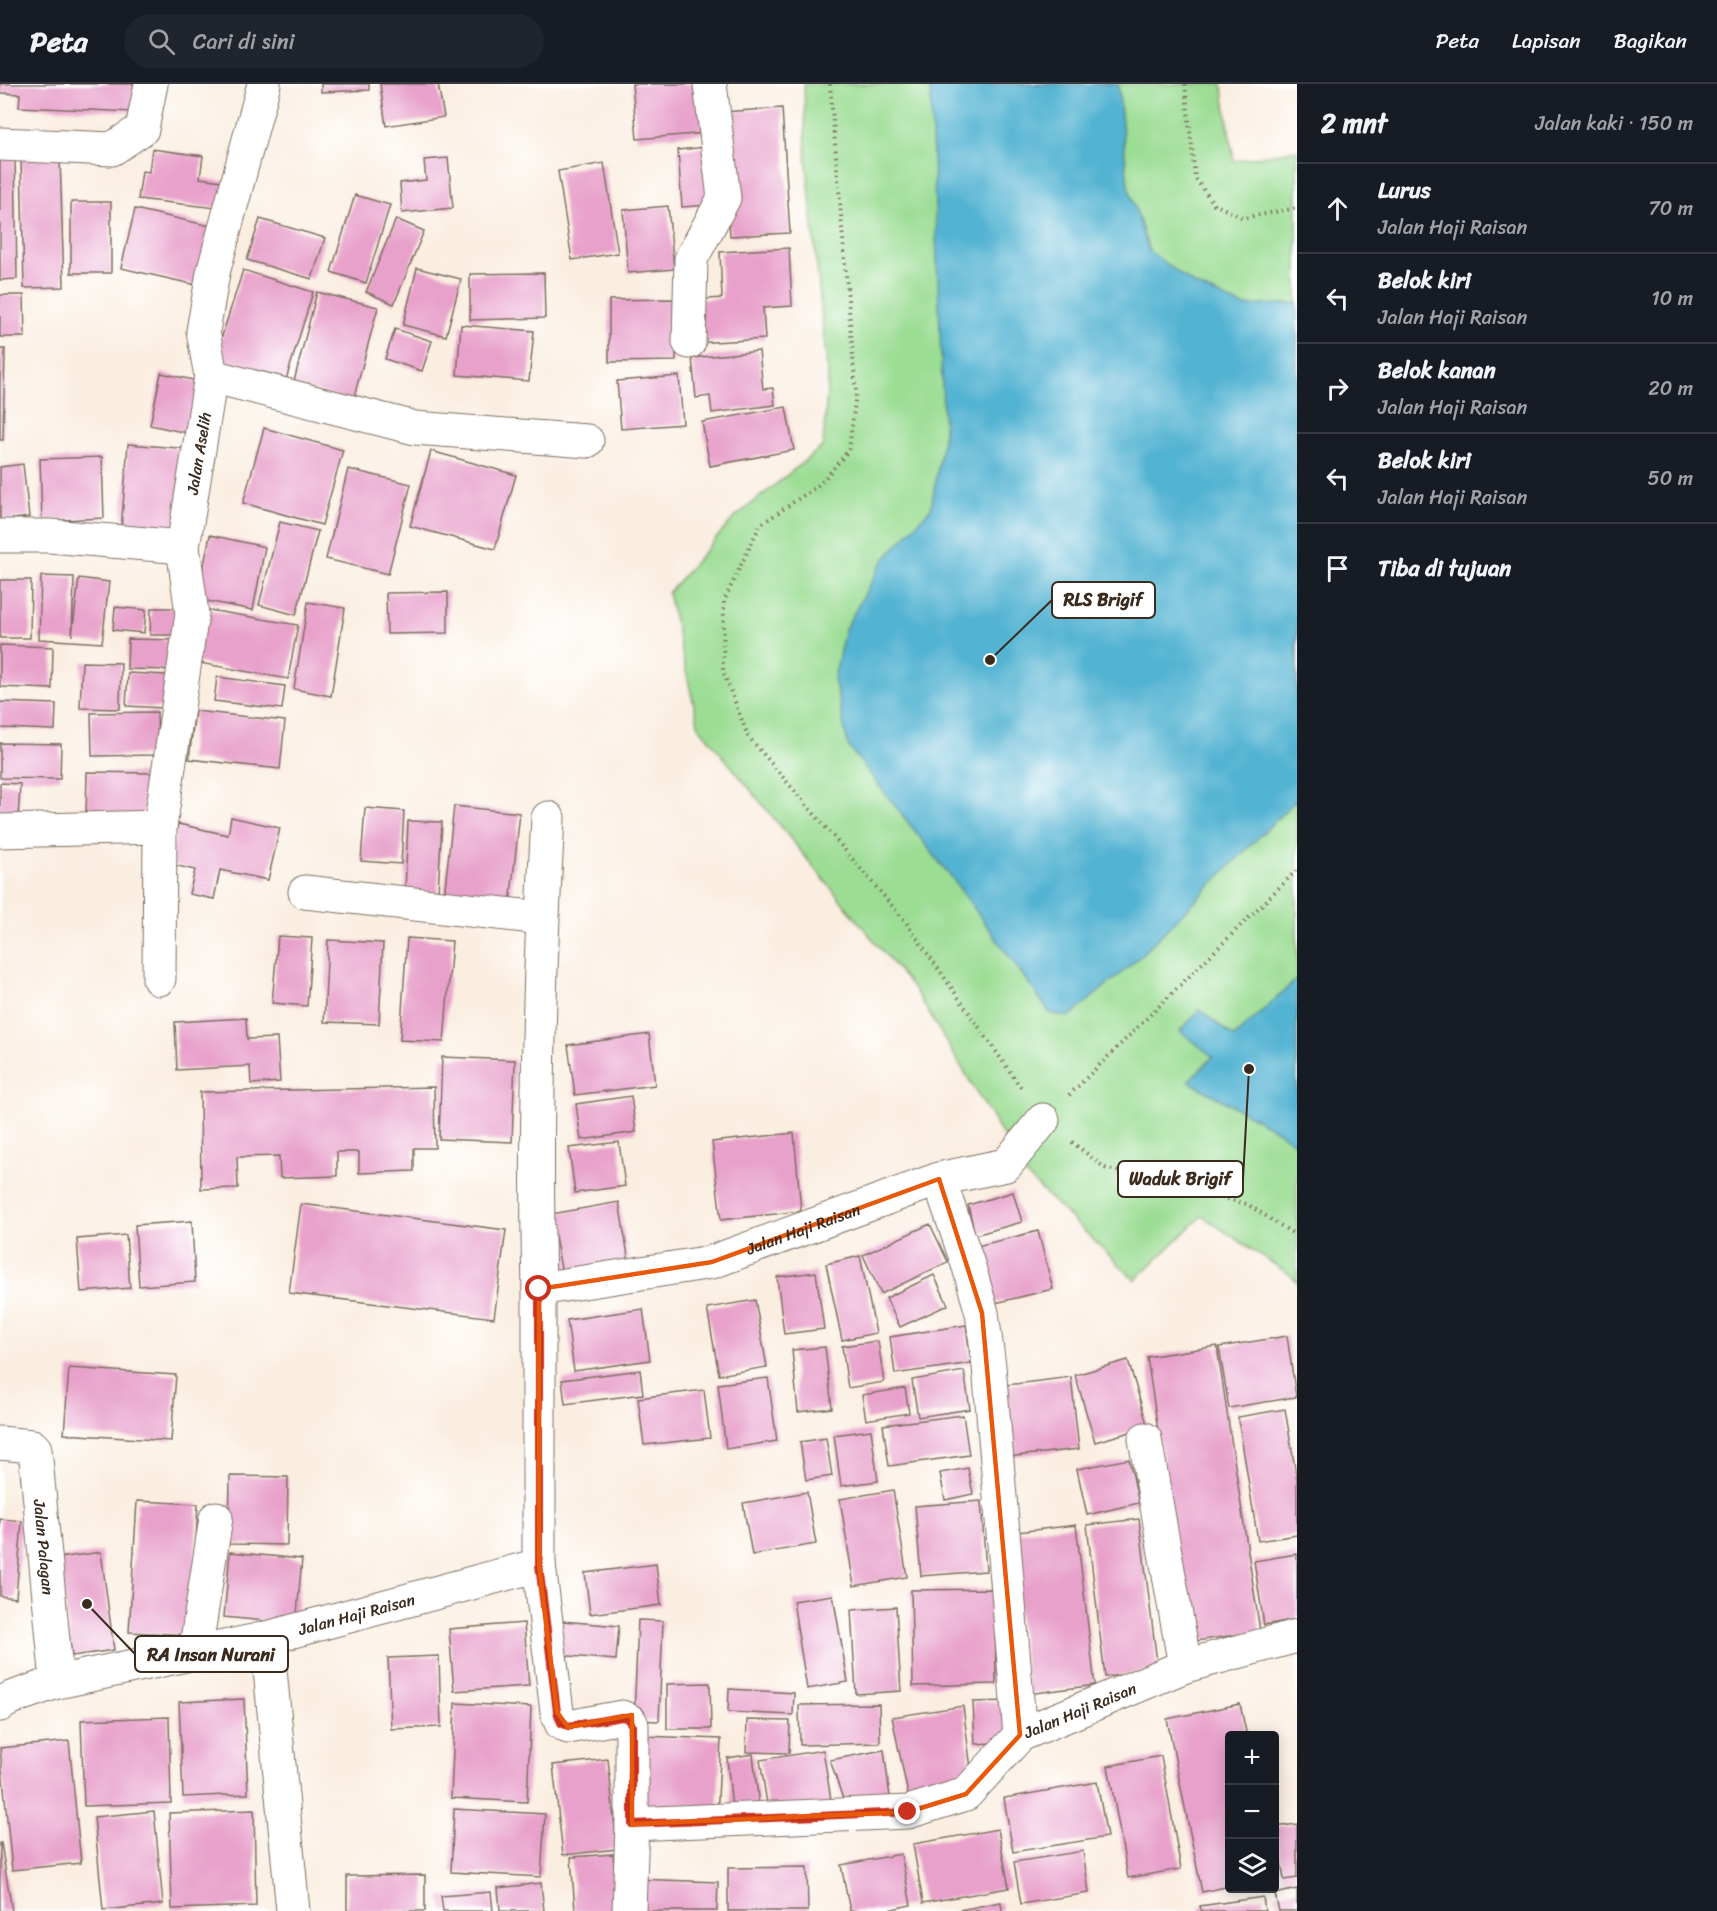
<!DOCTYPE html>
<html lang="id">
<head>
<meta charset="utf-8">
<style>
	body { margin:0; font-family:Sriracha,sans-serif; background:#20242c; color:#f1f3f6 }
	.controls { position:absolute; right:18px; bottom:18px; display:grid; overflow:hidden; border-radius:6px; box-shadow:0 3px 15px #0003 }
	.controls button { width:54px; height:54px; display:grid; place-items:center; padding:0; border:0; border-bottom:2px solid #363941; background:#171b24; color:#f1f3f6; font:30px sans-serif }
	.stop { position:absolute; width:18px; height:18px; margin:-14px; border:4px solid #c8321e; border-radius:50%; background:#fff }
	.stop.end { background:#c8321e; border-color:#fff; box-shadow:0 2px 6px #0008 }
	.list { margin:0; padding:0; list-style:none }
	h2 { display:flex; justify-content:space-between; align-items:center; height:78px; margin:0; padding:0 24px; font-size:26px }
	h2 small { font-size:20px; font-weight:400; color:#9ea1a6 }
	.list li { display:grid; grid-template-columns:39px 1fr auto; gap:18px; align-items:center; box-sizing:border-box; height:90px; padding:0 24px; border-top:2px solid #363941 }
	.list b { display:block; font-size:22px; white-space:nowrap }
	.list p { margin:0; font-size:20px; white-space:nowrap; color:#9ea1a6 }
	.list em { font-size:20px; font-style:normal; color:#9ea1a6 }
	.icon { flex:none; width:33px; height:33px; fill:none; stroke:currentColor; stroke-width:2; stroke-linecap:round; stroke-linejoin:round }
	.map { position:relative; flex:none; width:1297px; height:1827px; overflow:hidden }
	header { display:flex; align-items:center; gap:36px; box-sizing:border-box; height:84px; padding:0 30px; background:#171b24; border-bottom:2px solid #363941 }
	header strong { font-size:28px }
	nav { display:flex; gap:33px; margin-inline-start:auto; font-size:21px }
	.search { width:420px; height:54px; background:#20242c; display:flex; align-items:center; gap:15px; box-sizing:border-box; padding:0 21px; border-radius:33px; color:#9ea1a6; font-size:22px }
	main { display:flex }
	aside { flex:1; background:#171b24 }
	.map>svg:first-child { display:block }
	.green { fill:#9cdd94; stroke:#6c8459; stroke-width:1.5 }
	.water { fill:#53b3d2; stroke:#476e78; stroke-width:1.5 }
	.building { fill:#e8a1cb }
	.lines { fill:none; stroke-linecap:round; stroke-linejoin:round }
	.minor-casing { stroke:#7e6f62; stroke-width:35 }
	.path { stroke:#7e6f62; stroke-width:4; stroke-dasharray:1.5 4.5; stroke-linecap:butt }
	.minor { stroke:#fff; stroke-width:33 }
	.route { stroke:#c8321e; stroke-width:8 }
	.marked { fill:none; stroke:#e8590c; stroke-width:4.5; stroke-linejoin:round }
	.labels { text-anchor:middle; stroke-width:5; stroke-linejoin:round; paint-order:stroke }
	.street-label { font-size:16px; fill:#3b2a1e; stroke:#fff }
	.leader { fill:none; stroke:#3b2a1e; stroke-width:2 }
	.callout-dot { fill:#3b2a1e; stroke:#fff; stroke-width:2 }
	.callout { fill:#fff; stroke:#3b2a1e; stroke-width:2 }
	.callout-label { font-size:18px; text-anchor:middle; font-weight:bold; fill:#3b2a1e }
</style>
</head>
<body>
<header>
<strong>Peta</strong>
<div class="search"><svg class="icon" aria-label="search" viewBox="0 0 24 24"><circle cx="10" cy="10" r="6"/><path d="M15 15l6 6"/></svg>Cari di sini</div>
<nav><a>Peta</a><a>Lapisan</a><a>Bagikan</a></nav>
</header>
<main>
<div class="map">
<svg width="1297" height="1827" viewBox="0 0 1297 1827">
	<rect width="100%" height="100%" fill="#fff"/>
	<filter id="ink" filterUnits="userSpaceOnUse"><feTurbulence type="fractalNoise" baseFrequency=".0167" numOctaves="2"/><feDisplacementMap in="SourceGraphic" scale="12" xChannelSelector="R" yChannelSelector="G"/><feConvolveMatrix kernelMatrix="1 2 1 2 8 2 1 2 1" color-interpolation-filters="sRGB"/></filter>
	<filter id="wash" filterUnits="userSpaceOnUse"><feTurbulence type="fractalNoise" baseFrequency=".008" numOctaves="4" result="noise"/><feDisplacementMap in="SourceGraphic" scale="24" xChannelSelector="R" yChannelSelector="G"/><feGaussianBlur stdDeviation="1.35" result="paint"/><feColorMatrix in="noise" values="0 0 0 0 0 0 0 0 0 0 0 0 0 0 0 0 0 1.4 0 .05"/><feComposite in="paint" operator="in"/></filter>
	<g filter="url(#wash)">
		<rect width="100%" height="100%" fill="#faeee1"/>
		<path class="green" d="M 804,0 L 1222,0 L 1234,77 L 1297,66 L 1297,1198 L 1290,1191 L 1202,1132 L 1135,1196 L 1028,1093 L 916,908 L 699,643 L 668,509 L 734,434 L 823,362 L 828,294 L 806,72 Z"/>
		<path class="water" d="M 930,0 L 1118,0 L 1128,101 L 1149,167 L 1195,201 L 1243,222 L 1297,219 L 1297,715 L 1133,879 L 1069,933 L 1050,929 L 955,798 L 848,662 L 834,594 L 845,545 L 883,477 L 931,424 L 944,349 Z
			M 1297,895 L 1297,1061 L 1274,1045 L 1188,997 L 1213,973 L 1180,947 L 1200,926 L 1234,953 Z"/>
		<g id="blocks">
			<path class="building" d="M 0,0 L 138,0 L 136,28 L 19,23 L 20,10 L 0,9 Z
				M 321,0 L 369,0 L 369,6 L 321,8 Z
				M 380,0 L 438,0 L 444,33 L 386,42 Z
				M 632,0 L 702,0 L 706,49 L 637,55 Z
				M 782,24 L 790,149 L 730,152 L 722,28 Z
				M 706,63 L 710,121 L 682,123 L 678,66 Z
				M 152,65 L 203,72 L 200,94 L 229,98 L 225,125 L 138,115 L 142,87 L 149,88 Z
				M 0,70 L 15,70 L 17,195 L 0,196 Z
				M 60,73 L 64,203 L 24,204 L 21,74 Z
				M 448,74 L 453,124 L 402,129 L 400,99 L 426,96 L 424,76 Z
				M 604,79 L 618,169 L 572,176 L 558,87 Z
				M 355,111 L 390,121 L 366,199 L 331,188 Z
				M 71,118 L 111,118 L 111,189 L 71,189 Z
				M 668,122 L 674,185 L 628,189 L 623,126 Z
				M 135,125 L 215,143 L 201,202 L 121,184 Z
				M 260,135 L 325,154 L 312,195 L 247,176 Z
				M 396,135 L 424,147 L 394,220 L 366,208 Z
				M 789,164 L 792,222 L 763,224 L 765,255 L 696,259 L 694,216 L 722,214 L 720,168 Z
				M 417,184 L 461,195 L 446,252 L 403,241 Z
				M 243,186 L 313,208 L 285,299 L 214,277 Z
				M 544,189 L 545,234 L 470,236 L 470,190 Z
				M 317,208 L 378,223 L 353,317 L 293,301 Z
				M 0,211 L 24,211 L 25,253 L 0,253 Z
				M 676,215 L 676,277 L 609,278 L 609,216 Z
				M 461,241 L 534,247 L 529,297 L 457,291 Z
				M 395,245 L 432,257 L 422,287 L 385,275 Z
				M 0,265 L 5,265 L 3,356 L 0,356 Z
				M 759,267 L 763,305 L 773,304 L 775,321 L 712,329 L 710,312 L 696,314 L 692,274 Z
				M 161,289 L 203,298 L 192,350 L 150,341 Z
				M 679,292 L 683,340 L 621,345 L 617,297 Z
				M 786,323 L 794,366 L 710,382 L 702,338 Z
				M 264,344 L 343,366 L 322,441 L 243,419 Z
				M 128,360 L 191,365 L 184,451 L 121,446 Z
				M 431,367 L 516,391 L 495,465 L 410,442 Z
				M 102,373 L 104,434 L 42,437 L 40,375 Z
				M 23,380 L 29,433 L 0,437 L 0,383 Z
				M 348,385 L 411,400 L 388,490 L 326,475 Z
				M 280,438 L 318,447 L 296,531 L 259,521 Z
				M 210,451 L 265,463 L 253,526 L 197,515 Z
				M 41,492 L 74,493 L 72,552 L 79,494 L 109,498 L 102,559 L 39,555 Z
				M 0,496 L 31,496 L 30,554 L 0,554 Z
				M 448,508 L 448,549 L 387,550 L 386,509 Z
				M 308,518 L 345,524 L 331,612 L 294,605 Z
				M 115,523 L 146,526 L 144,549 L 113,546 Z
				M 151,524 L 182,524 L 182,551 L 150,551 Z
				M 203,525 L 298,541 L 288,595 L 194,578 Z
				M 128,555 L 179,556 L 178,586 L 127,585 Z
				M 0,561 L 53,563 L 52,605 L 0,603 Z
				M 82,578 L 121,579 L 120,625 L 80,624 Z
				M 128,589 L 166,591 L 164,624 L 126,622 Z
				M 217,593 L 285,602 L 282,625 L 214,617 Z
				M 0,618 L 56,620 L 55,646 L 0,644 Z
				M 195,627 L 285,637 L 280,685 L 189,675 Z
				M 157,628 L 158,671 L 92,672 L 91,629 Z
				M 0,659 L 61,660 L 60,695 L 0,694 Z
				M 87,688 L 153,689 L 152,734 L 86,732 Z
				M 0,699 L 20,700 L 18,738 L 0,738 Z
				M 454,722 L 520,729 L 509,829 L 443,822 Z
				M 365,724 L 404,727 L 401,780 L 361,777 Z
				M 231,733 L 280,744 L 268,796 L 220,786 L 214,815 L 189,810 L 195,786 L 169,780 L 178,740 L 228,751 Z
				M 408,737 L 442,738 L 438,809 L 405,807 Z
				M 278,852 L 312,854 L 307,922 L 272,919 Z
				M 407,854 L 452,857 L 444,958 L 400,956 Z
				M 328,856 L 383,859 L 379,940 L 324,938 Z
				M 246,934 L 247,955 L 277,954 L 280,998 L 251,1000 L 250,982 L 177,986 L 175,938 Z
				M 649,950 L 655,1001 L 575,1011 L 568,961 Z
				M 442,973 L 515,976 L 512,1058 L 439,1055 Z
				M 434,1003 L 435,1064 L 414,1064 L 414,1087 L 359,1089 L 359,1068 L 337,1068 L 337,1092 L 280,1094 L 279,1072 L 237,1073 L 238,1104 L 201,1105 L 200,1008 Z
				M 631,1012 L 636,1048 L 581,1056 L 576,1020 Z
				M 794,1049 L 801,1127 L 721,1136 L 712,1058 Z
				M 619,1058 L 625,1102 L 575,1109 L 569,1064 Z
				M 1013,1108 L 1022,1138 L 975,1151 L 968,1121 Z
				M 619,1118 L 629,1178 L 562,1190 L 551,1130 Z
				M 301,1120 L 506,1146 L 494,1234 L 289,1209 Z
				M 192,1137 L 195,1198 L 139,1202 L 135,1141 Z
				M 930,1140 L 948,1178 L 881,1210 L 863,1171 Z
				M 1038,1147 L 1053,1205 L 991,1220 L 977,1162 Z
				M 126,1151 L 130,1204 L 81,1208 L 77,1155 Z
				M 860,1172 L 876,1249 L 842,1256 L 826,1180 Z
				M 816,1188 L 824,1245 L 784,1250 L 777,1193 Z
				M 934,1191 L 948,1221 L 900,1243 L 886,1214 Z
				M 755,1216 L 767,1283 L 719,1291 L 707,1224 Z
				M 643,1225 L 650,1276 L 574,1287 L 567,1236 Z
				M 966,1241 L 971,1279 L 895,1290 L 890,1253 Z
				M 1287,1252 L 1296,1313 L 1229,1324 L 1219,1263 Z
				M 878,1257 L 884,1298 L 848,1304 L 842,1262 Z
				M 1217,1262 L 1260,1547 L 1190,1558 L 1147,1273 Z
				M 825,1263 L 832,1324 L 798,1328 L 792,1266 Z
				M 1128,1276 L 1148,1343 L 1095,1358 L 1075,1291 Z
				M 69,1284 L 176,1291 L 171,1357 L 64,1350 Z
				M 640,1286 L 643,1310 L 565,1320 L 562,1296 Z
				M 964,1287 L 970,1325 L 918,1333 L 912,1296 Z
				M 1071,1293 L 1079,1365 L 1007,1373 L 998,1302 Z
				M 768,1294 L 777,1357 L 726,1365 L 718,1300 Z
				M 905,1304 L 909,1329 L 866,1336 L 862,1311 Z
				M 704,1306 L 710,1354 L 644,1361 L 638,1314 Z
				M 1285,1325 L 1297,1396 L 1297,1451 L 1258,1457 L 1238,1333 Z
				M 963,1331 L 969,1371 L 889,1382 L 883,1341 Z
				M 871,1346 L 878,1397 L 841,1402 L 834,1351 Z
				M 826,1354 L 832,1392 L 806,1396 L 800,1358 Z
				M 1129,1375 L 1139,1419 L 1087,1431 L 1077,1385 Z
				M 968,1384 L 973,1410 L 945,1416 L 940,1389 Z
				M 230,1392 L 288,1393 L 287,1461 L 229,1460 Z
				M 893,1406 L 907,1493 L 854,1502 L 840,1415 Z
				M 807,1408 L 816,1460 L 752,1471 L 743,1419 Z
				M 137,1417 L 198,1420 L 191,1551 L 129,1548 Z
				M 981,1417 L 986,1487 L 921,1492 L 915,1422 Z
				M 0,1435 L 22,1437 L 16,1514 L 0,1512 Z
				M 1139,1435 L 1158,1586 L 1105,1593 L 1087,1441 Z
				M 1076,1441 L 1095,1601 L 1028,1610 L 1009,1449 Z
				M 101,1468 L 114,1566 L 72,1572 L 59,1474 Z
				M 230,1468 L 302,1475 L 296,1540 L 224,1533 Z
				M 1297,1470 L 1297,1535 L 1264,1541 L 1254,1477 Z
				M 656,1480 L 661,1521 L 590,1530 L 585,1489 Z
				M 995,1505 L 996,1600 L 913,1602 L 911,1506 Z
				M 833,1511 L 848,1598 L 807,1605 L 793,1517 Z
				M 896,1523 L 901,1607 L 856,1610 L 851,1526 Z
				M 638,1536 L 663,1537 L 659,1637 L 634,1636 Z
				M 562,1537 L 619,1542 L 616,1576 L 558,1571 Z
				M 524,1539 L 529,1602 L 454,1607 L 449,1545 Z
				M 439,1572 L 441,1643 L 391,1645 L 388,1574 Z
				M 710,1599 L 711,1645 L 667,1645 L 667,1600 Z
				M 729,1605 L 794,1609 L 793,1631 L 728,1628 Z
				M 244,1615 L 248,1710 L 183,1713 L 179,1618 Z
				M 1009,1617 L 1010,1658 L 975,1660 L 973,1618 Z
				M 455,1619 L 531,1623 L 527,1718 L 451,1714 Z
				M 879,1620 L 880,1659 L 800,1661 L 799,1621 Z
				M 1240,1620 L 1247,1652 L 1230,1652 L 1230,1802 L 1202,1808 L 1167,1635 Z
				M 963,1622 L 973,1701 L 910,1720 L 892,1633 Z
				M 169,1633 L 171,1719 L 84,1722 L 81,1636 Z
				M 747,1636 L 790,1637 L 789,1669 L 746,1668 Z
				M 643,1652 L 721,1655 L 717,1735 L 640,1732 Z
				M 69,1657 L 81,1779 L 12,1786 L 0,1664 Z
				M 823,1666 L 832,1722 L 769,1732 L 760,1676 Z
				M 884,1666 L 891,1721 L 848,1730 L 830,1676 Z
				M 753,1670 L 760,1732 L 733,1734 L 727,1674 Z
				M 1161,1672 L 1181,1785 L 1128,1794 L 1108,1682 Z
				M 608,1675 L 617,1765 L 563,1771 L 553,1681 Z
				M 1097,1698 L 1107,1753 L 1013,1768 L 1004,1714 Z
				M 454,1725 L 545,1730 L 541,1793 L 451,1788 Z
				M 254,1726 L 256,1822 L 172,1825 L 169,1729 Z
				M 154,1727 L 163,1820 L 103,1826 L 94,1733 Z
				M 1297,1740 L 1297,1794 L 1284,1796 L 1275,1743 Z
				M 998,1745 L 1009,1804 L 923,1819 L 913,1760 Z
				M 0,1759 L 1,1759 L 12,1827 L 0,1827 Z
				M 1083,1767 L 1089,1809 L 1021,1820 L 1014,1778 Z
				M 613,1770 L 618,1827 L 575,1827 L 571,1773 Z
				M 901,1770 L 911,1821 L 883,1827 L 850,1827 L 841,1781 Z
				M 807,1783 L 808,1827 L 728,1827 L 728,1784 Z
				M 425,1791 L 425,1827 L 347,1827 L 347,1792 Z
				M 633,1795 L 718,1798 L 717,1827 L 632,1827 Z
				M 541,1799 L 544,1827 L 500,1827 L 498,1804 Z
				M 1297,1805 L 1297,1827 L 1279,1827 L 1275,1810 Z
				M 491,1808 L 493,1827 L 443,1827 L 441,1812 Z
				M 1263,1813 L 1265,1827 L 1201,1827 L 1200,1822 Z
				M 1001,1818 L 1002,1827 L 959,1827 L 959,1826 Z"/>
		</g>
	</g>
	<g filter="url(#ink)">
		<use href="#blocks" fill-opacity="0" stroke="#7e6f62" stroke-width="1.5"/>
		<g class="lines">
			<g class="minor-casing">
				<g id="minor">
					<path d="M 0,60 L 112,65 L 142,45 L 151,0"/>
					<path d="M 689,258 L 691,175 L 724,114 L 710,0"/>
					<path d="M 211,292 L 415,344 L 587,357"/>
					<path d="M 0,452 L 50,452 L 183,463"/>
					<path d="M 0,747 L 160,743"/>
					<path d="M 305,808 L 542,834"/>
					<path id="s1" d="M 159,895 L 160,743 L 192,530 L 183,463 L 211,292 L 203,247 L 213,189 L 264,0"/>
					<path d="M 939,1095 L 969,1183 L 982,1229 L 989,1282 L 1020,1651"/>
					<path d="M 539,1205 C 535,1048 539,890 548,734"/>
					<path d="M 1145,1355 L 1185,1582"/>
					<path id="s2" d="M 0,1359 L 32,1362 L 35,1365 L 57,1598"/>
					<path d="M 539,1481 L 557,1628 L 561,1639 L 568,1643 L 622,1633 L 630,1637 L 632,1641 L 632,1740 L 629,1827"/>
					<path d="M 267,1554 L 293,1827"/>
					<path d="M 195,1569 L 216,1434"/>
					<path id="s3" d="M 0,1621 L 11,1614 L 57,1598 L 267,1554 L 539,1481 L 539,1205 L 712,1178 L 939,1095 L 1006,1081 L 1043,1036"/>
					<path id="s4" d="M 632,1740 L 908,1728 L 966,1710 L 1020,1651 L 1185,1582 L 1297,1552"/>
				</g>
			</g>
			<path class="path" d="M 830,0 L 856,309 L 849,366 L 820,400 L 760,441 L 724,517 L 723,587 L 748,652 L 905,837 L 1022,1005
				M 1185,0 L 1195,94 L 1214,120 L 1243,134 L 1297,124
				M 1069,1011 L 1297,786
				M 1072,1058 L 1105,1084 L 1247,1120 L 1297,1152"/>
			<use href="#minor" class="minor"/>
		</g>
	</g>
	<g class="lines" filter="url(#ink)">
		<path class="route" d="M 539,1205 L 539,1481 L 557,1628 L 561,1639 L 568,1642 L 622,1633 L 626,1634 L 632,1641 L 632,1740 L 908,1728"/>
	</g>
	<path class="marked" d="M 939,1095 L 982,1229 L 1020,1651 L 966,1710 L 908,1728 L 632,1740 L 632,1631 L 568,1643 L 557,1628 L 539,1481 L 539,1205 L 712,1178 Z"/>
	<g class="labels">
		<g class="street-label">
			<text dy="6" stroke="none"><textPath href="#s1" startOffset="530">Jalan Aselih</textPath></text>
			<text dy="6" stroke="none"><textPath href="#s3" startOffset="1106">Jalan Haji Raisan</textPath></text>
			<text dy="6" stroke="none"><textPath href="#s2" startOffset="135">Jalan Palagan</textPath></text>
			<text dy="6" stroke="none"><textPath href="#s3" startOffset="369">Jalan Haji Raisan</textPath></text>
			<text dy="6" stroke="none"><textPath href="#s4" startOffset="482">Jalan Haji Raisan</textPath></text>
		</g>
	</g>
	<path class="leader" d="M990 576L1052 516M1249 985L1243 1095M87 1520L135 1570"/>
	<g class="callout-dot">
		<circle cx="990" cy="576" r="6"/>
		<circle cx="1249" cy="985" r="6"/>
		<circle cx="87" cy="1520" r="6"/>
	</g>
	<g class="callout">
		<rect x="1052" y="498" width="103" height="36" rx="6"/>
		<rect x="1118" y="1077" width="125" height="36" rx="6"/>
		<rect x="135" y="1552" width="153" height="36" rx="6"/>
	</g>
	<g class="callout-label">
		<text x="1103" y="522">RLS Brigif</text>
		<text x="1180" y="1101">Waduk Brigif</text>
		<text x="211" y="1577">RA Insan Nurani</text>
	</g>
</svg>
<div class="controls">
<button>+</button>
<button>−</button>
<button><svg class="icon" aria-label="layers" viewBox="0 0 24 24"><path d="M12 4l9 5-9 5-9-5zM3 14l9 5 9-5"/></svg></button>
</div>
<div class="stop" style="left:539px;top:1205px"></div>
<div class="stop end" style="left:908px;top:1728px"></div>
</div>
<aside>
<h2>2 mnt<small>Jalan kaki · 150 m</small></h2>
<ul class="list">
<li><svg class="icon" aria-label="ahead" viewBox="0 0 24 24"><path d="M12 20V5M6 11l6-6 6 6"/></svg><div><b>Lurus</b><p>Jalan Haji Raisan</p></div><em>70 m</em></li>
<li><svg class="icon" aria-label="left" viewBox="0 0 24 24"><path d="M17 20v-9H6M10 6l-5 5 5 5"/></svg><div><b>Belok kiri</b><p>Jalan Haji Raisan</p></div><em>10 m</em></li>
<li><svg class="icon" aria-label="right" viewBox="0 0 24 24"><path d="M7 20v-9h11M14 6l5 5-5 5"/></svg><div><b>Belok kanan</b><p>Jalan Haji Raisan</p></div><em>20 m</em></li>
<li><svg class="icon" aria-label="left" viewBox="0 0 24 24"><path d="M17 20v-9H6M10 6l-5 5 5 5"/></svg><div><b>Belok kiri</b><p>Jalan Haji Raisan</p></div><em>50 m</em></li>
<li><svg class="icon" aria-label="arrive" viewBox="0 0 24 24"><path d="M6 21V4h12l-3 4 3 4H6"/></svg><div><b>Tiba di tujuan</b></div></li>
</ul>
</aside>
</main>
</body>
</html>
